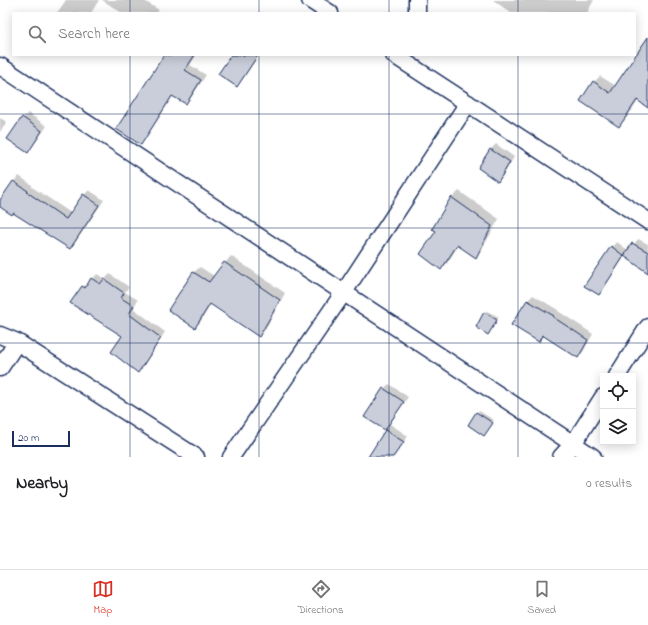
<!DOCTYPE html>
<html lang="en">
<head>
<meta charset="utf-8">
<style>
	body { margin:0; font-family:"Indie Flower",sans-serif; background:#f6f6f6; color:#202124 }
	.controls { position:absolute; right:12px; bottom:12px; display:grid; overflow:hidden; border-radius:0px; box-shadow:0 2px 10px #0003 }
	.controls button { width:36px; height:36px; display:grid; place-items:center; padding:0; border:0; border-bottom:1px solid #e0e0e0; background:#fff; color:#202124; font:20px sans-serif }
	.scale { position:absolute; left:12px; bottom:10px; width:58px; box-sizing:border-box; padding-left:4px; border:2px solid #1b2f5e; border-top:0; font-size:11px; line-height:14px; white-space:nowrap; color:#1b2f5e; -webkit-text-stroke:3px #fff; paint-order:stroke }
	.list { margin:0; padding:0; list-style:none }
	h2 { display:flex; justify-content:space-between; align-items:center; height:52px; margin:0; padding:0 16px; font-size:17px }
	h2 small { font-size:13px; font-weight:400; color:#757577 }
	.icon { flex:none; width:22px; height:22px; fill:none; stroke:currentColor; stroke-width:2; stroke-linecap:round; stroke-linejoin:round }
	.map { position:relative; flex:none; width:648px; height:457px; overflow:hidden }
	.search { position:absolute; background:#fff; box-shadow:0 2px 10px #0003; left:12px; right:12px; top:12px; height:44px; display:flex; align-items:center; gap:10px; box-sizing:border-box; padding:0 14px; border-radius:0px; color:#757577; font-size:15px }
	.sheet { height:112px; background:#fff }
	nav { display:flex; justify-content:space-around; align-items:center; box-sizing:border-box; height:56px; border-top:1px solid #e0e0e0; background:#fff; font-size:11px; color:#757577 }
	nav a { display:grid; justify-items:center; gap:2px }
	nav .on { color:#d93025 }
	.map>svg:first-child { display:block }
	.shadow { fill:#0003 }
	.building { fill:#caceda; stroke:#1b2f5e }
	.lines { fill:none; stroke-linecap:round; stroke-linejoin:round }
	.minor-casing { stroke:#1b2f5e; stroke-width:19 }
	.minor { stroke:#fff; stroke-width:16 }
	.grid { fill:none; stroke:#1b2f5e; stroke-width:1; stroke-opacity:0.55 }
</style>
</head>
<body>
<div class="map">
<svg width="648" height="457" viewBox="0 0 648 457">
	<rect width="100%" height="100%" fill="#fff"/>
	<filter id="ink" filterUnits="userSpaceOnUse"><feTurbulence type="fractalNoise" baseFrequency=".025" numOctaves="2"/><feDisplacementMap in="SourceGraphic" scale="8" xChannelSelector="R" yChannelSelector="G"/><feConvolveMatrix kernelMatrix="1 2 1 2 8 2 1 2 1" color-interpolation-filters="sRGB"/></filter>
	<g filter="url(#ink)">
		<path class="shadow" d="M 66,0 L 99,0 L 91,13 L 57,13 Z
			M 102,0 L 143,0 L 159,10 L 157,13 L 122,13 Z
			M 493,0 L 594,0 L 587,13 L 511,13 Z
			M 648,39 L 648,106 L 639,100 L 625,120 L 618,126 L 594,82 L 600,76 L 616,86 Z
			M 165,55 L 196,55 L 190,65 L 206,75 L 191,98 L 186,103 L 173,96 L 146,138 L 141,143 Z
			M 232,55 L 259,55 L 242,80 L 237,85 Z
			M 28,113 L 47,126 L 33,146 L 28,151 L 23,118 Z
			M 0,118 L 7,122 L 0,132 Z
			M 496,144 L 514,157 L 503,176 L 498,181 L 479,168 L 491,149 Z
			M 19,176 L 32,185 L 32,187 L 71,213 L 84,195 L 89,190 L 104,200 L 75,243 L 70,248 L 14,212 L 0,206 L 0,202 L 14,181 Z
			M 459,191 L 499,219 L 482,249 L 476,256 L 459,245 L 448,262 L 441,269 L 437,231 L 452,198 Z
			M 638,239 L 648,244 L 648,266 L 625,256 L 604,288 L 599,294 L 612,247 L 617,242 L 629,251 Z
			M 231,256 L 285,293 L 265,330 L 259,336 L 211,304 L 201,321 L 195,327 L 193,273 L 200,267 L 214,276 Z
			M 97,274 L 105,279 L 110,274 L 129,287 L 125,292 L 138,300 L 133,308 L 165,332 L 143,367 L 138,372 L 123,336 L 83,287 L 88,282 L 90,282 Z
			M 533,295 L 558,310 L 558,311 L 593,334 L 583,352 L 578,357 L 544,335 L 539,340 L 512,325 L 528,300 Z
			M 487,311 L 499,317 L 490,331 L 484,313 Z
			M 389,384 L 408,397 L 390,424 L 408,436 L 394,457 L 368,457 L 371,455 L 386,430 L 366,416 L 383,389 Z
			M 479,411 L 494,420 L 486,432 L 477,413 Z"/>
		<path class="building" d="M 648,37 L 648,108 L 637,100 L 619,127 L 580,101 L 593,81 L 610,93 Z
			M 164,55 L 195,55 L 185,70 L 201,80 L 186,104 L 172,96 L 141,145 L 116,129 Z
			M 231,55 L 258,55 L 237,87 L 218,74 Z
			M 22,117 L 42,131 L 28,153 L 7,139 Z
			M 490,149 L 510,162 L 498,182 L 478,168 Z
			M 13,181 L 28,191 L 27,192 L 66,219 L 83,194 L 99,205 L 70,249 L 13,213 L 12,215 L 0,207 L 0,200 Z
			M 451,197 L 492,226 L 476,258 L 457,245 L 441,270 L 420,254 L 436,231 L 432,229 Z
			M 632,243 L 648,252 L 648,273 L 624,256 Z
			M 611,246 L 624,256 L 599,295 L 584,286 Z
			M 224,262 L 280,300 L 259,337 L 210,304 L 195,328 L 168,310 L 193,272 L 209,282 Z
			M 91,278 L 100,284 L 104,279 L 124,293 L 121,298 L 134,306 L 129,314 L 161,338 L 138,373 L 111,352 L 122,336 L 70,303 L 82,286 L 85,288 Z
			M 527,300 L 554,316 L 553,317 L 588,340 L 578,358 L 542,335 L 539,342 L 511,325 Z
			M 484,312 L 497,320 L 488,335 L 476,327 Z
			M 383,388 L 404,402 L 385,430 L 364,417 Z
			M 476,412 L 493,423 L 484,436 L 468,425 Z
			M 385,430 L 404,442 L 393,457 L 368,457 Z"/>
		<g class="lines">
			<g class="minor-casing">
				<path id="minor" d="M 310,0 L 330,13
					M 417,13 L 417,0
					M 394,55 L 648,221
					M 0,66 L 593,457
					M 0,335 L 17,342 L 196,457
					M 0,368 L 17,342
					M 617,376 L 648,327
					M 231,457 L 344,292 L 468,103
					M 561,457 L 573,444 L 603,397"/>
			</g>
			<use href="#minor" class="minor"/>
		</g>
	</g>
	<path class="grid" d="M 130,0 L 130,13M 259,0 L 259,13M 389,0 L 389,13M 518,0 L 518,13M 130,55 L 130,457M 259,55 L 259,457M 389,55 L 389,457M 518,55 L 518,457M 0,114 L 648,114M 0,228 L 648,228M 0,343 L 648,343"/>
</svg>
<div class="controls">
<button><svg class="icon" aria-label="locate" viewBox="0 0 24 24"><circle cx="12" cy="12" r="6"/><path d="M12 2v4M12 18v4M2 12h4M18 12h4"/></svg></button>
<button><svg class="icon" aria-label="layers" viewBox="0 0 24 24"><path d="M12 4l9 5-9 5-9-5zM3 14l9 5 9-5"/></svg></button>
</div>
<div class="scale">20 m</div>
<div class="search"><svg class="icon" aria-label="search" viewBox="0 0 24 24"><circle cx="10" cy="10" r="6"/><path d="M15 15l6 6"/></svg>Search here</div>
</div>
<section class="sheet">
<h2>Nearby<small>0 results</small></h2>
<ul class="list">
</ul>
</section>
<nav>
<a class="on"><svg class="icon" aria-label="map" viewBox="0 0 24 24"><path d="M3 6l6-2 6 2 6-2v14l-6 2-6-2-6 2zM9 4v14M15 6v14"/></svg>Map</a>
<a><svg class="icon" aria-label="directions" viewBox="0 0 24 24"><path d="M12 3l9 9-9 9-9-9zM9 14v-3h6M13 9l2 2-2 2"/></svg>Directions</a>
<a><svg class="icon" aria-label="saved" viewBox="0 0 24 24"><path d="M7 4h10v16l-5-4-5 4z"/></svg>Saved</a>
</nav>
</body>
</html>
